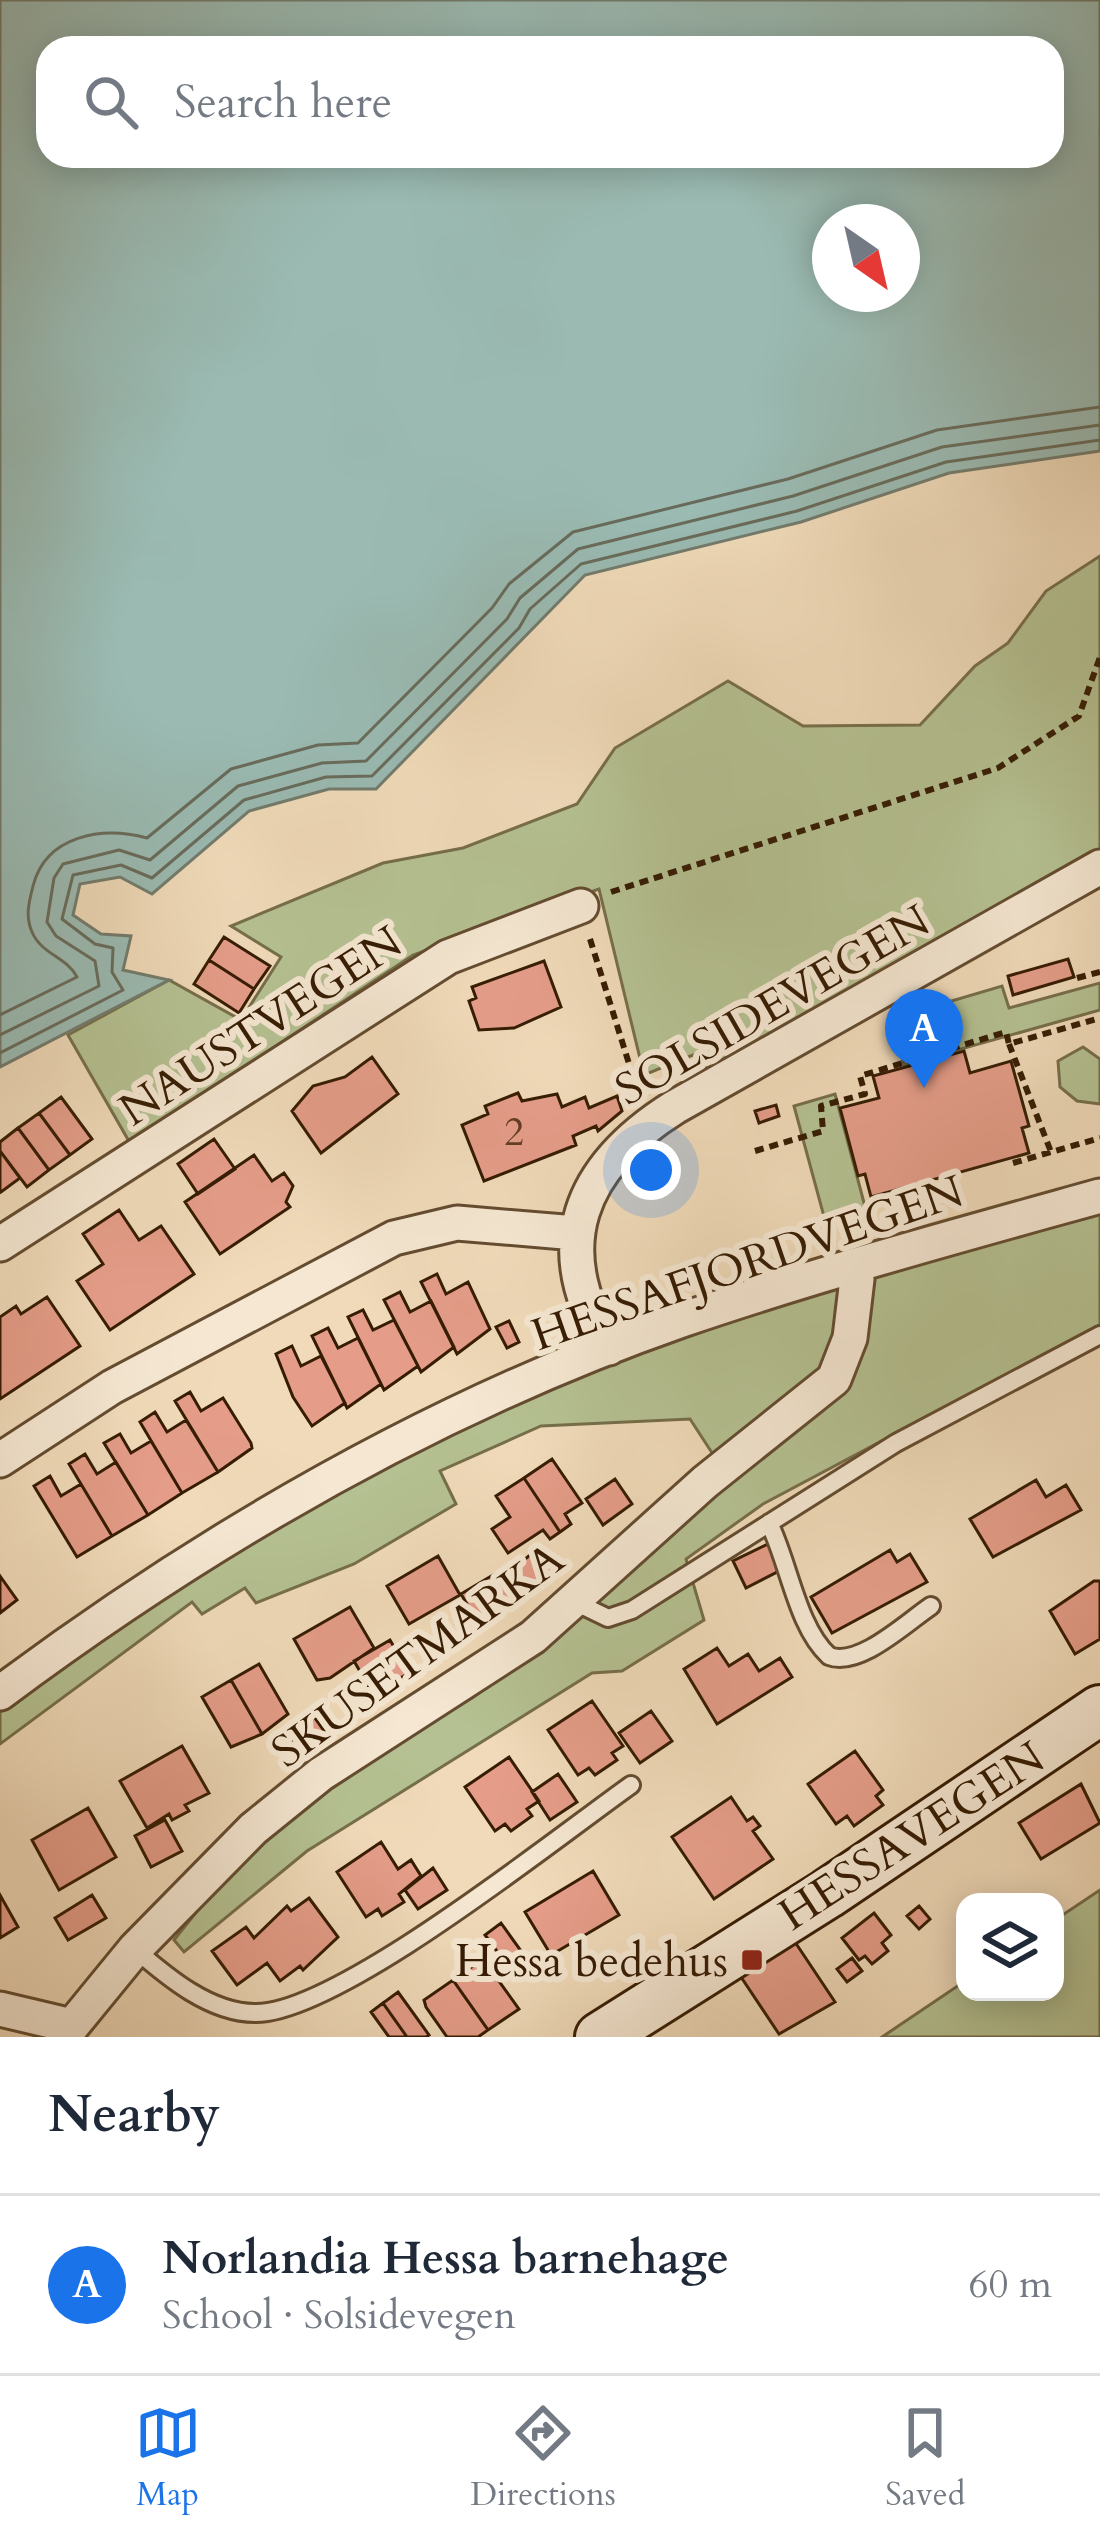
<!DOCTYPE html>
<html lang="en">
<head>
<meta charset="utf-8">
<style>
	body { margin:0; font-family:Cardo,serif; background:#f6f6f7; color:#1f2937 }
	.controls { position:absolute; right:36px; bottom:36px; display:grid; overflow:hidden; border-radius:24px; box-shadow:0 6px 30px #0003 }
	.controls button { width:108px; height:108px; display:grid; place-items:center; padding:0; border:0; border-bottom:3px solid #e0e1e3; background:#fff; color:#1f2937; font:60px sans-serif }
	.compass { position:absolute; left:812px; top:204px; width:108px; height:108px; border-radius:50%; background:#fff; box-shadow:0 6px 30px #0003; rotate:146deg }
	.you { position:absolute; left:651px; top:1170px; width:42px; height:42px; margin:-30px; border:9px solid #fff; border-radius:50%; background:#1a73e8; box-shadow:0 0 0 18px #1a73e833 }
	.badge { display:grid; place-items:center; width:78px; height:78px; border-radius:50%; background:#1a73e8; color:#fff; font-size:39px; font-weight:700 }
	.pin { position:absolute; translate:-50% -99px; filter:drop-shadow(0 3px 6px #0008) }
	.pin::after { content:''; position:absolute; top:63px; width:42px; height:36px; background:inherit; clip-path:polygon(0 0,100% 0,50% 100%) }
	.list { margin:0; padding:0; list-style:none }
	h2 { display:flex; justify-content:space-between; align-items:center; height:156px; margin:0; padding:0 48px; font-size:51px }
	h2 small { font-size:39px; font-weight:400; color:#747a83 }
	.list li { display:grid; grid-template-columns:78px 1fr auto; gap:36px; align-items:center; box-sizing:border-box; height:180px; padding:0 48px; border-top:3px solid #e0e1e3 }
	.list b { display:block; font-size:45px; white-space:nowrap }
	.list p { margin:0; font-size:39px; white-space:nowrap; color:#747a83 }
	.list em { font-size:39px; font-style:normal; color:#747a83 }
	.icon { flex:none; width:66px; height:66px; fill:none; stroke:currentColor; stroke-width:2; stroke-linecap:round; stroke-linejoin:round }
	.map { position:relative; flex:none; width:1100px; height:2037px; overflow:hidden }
	.search { position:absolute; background:#fff; box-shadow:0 6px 30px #0003; left:36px; right:36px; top:36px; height:132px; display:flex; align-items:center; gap:30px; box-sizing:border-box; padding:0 42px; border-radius:36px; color:#747a83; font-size:45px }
	.sheet { height:336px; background:#fff }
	nav { display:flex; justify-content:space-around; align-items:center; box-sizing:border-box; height:168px; border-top:3px solid #e0e1e3; background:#fff; font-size:33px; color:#747a83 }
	nav a { display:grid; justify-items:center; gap:6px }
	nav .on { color:#1a73e8 }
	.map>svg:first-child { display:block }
	.green { fill:#b5c192; stroke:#766e4a; stroke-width:3 }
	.water { fill:#9abab2; stroke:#727b6c; stroke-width:3; fill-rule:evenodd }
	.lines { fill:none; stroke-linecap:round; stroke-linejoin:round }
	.shore { stroke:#686b5a; stroke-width:3 }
	.building { fill:#e59d89; stroke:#361c03; stroke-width:3 }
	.lane-casing { stroke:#644c30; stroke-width:22 }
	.street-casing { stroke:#644c30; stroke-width:39 }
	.secondary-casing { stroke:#361c03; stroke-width:54 }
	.path { stroke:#361c03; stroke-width:6; stroke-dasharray:9 6; stroke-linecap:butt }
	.lane { stroke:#f5e7d2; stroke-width:16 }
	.street { stroke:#f5e7d2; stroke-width:33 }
	.secondary { stroke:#f5e7d2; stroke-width:48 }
	.poi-dot { fill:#8f2418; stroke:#f5e7d2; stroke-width:4.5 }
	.labels { text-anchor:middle; stroke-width:12; stroke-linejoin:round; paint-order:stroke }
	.number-label { font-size:39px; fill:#623c24 }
	.street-label { font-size:45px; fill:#361c03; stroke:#f5e7d2 }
	.poi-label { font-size:45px; fill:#361c03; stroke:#f5e7d2; text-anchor:end }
</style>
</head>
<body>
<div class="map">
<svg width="1100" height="2037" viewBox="0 0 1100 2037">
	<rect width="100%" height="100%" fill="#f0dab9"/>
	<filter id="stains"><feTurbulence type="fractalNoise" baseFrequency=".00167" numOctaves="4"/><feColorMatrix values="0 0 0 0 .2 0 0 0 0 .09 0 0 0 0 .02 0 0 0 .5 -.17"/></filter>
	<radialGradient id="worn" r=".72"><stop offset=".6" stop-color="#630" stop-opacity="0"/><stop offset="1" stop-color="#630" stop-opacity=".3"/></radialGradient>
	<path class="green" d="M 1100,556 L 1100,854 L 710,1075 L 698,1053 L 644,1075 L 599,889 L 413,955 L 130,1143 L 68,1035 L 169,980 L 241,1020 L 281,957 L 231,926 L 383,863 L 463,848 L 577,804 L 615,748 L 728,681 L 803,726 L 920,725 L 975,666 L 1008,643 L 1046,591 Z
		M 1100,983 L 1100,1010 L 904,1065 L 897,1039 L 953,1023 L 948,1002 L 1002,986 L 1009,1008 Z
		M 1083,1047 L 1100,1059 L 1100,1104 L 1077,1101 L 1060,1087 L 1058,1061 Z
		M 835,1094 L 867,1214 L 826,1224 L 794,1106 Z
		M 1100,1211 L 1100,1325 L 763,1504 L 686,1559 L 704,1620 L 622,1671 L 592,1673 L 307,1851 L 184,1952 L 174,1940 L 218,1885 L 329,1784 L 472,1698 L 568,1626 L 729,1479 L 690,1419 L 541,1426 L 440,1471 L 456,1504 L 354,1564 L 256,1603 L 245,1588 L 202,1614 L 192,1602 L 0,1744 L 0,1712 L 81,1649 L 370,1465 L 611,1359 L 782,1297 Z
		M 1100,1890 L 1100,2037 L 882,2037 L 965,1981 L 965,1992 L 1055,1992 L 1055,1920 Z"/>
	<path class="water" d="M 0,0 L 1100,0 L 1100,451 L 949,473 L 801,522 L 585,575 L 376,789 L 329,789 L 249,811 L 152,894 L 120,877 L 80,884 L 73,915 L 101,934 L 131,936 L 123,970 L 169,980 L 0,1067 ZM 48,48 L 1052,48 L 1052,156 L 48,156 ZM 830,222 L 902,222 L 902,294 L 830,294 Z"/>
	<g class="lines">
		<path class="shore" d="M 0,1015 L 77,977 C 68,958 41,954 32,932 C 25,916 29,902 33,886 C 46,835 102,826 147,838 L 231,769 L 318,745 L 358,743 L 492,608 L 509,584 L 573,532 L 788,479 L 937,430 L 1100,407
			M 0,1035 L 99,986 L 95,961 L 56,936 L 47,922 L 54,878 L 63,864 L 119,850 L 150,860 L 238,786 L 322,763 L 366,761 L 507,619 L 520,598 L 578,549 L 793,496 L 942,447 L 1100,425
			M 0,1053 L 123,990 L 112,972 L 113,948 L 95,944 L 62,919 L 73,875 L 121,865 L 152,878 L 244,800 L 326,777 L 372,776 L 519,628 L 530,609 L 581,564 L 797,511 L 946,462 L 1100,440"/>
	</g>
	<path class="building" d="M 224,937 L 270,966 L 254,989 L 209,960 Z
		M 1068,959 L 1074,977 L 1013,995 L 1008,976 Z
		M 209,960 L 254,989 L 239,1013 L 194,984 Z
		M 544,961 L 561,1007 L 514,1028 L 479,1030 L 469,1001 L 476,998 L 472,987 Z
		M 964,1051 L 970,1073 L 1011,1061 L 1029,1126 L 1022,1128 L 1029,1153 L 871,1197 L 865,1174 L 858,1176 L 840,1108 L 879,1098 L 873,1076 Z
		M 372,1057 L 398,1094 L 321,1153 L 292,1111 L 313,1086 L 345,1077 Z
		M 518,1093 L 522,1101 L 557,1094 L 562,1107 L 585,1097 L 589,1108 L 617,1096 L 622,1111 L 598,1131 L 596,1126 L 573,1136 L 576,1145 L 484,1181 L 462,1125 L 488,1114 L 485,1106 Z
		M 61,1097 L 92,1139 L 70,1155 L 39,1113 Z
		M 776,1105 L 779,1116 L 759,1123 L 755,1111 Z
		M 39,1113 L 70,1155 L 49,1170 L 18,1128 Z
		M 18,1128 L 49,1170 L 27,1187 L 0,1151 L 0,1142 Z
		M 214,1139 L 235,1169 L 198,1194 L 178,1164 Z
		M 0,1151 L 20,1178 L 1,1192 L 0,1190 Z
		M 254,1155 L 272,1181 L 284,1173 L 293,1186 L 286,1202 L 290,1207 L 220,1254 L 185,1202 Z
		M 119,1210 L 139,1240 L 161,1226 L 194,1274 L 110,1330 L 77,1281 L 103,1264 L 83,1234 Z
		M 437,1274 L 446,1294 L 468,1282 L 490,1329 L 457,1354 L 421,1282 Z
		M 400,1292 L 410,1312 L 431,1301 L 454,1347 L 421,1372 L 384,1300 Z
		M 47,1297 L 80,1346 L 0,1399 L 0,1317 L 16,1306 L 21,1314 Z
		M 363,1310 L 373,1330 L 394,1320 L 418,1366 L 384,1390 L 348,1317 Z
		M 509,1321 L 519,1342 L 507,1348 L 496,1327 Z
		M 328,1328 L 338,1348 L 358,1338 L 381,1384 L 347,1408 L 312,1336 Z
		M 292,1346 L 301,1366 L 321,1356 L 345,1403 L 312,1426 L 293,1397 L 276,1354 Z
		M 190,1392 L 201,1411 L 223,1398 L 251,1443 L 252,1448 L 218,1472 L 175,1401 Z
		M 155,1412 L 167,1432 L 186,1420 L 218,1472 L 182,1493 L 140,1422 Z
		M 120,1434 L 131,1453 L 151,1441 L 182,1493 L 148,1515 L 104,1443 Z
		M 85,1454 L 97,1474 L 116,1462 L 148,1515 L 112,1536 L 69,1464 Z
		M 552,1459 L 582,1503 L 565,1514 L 571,1524 L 560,1532 L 524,1478 Z
		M 50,1476 L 61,1496 L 81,1484 L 112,1536 L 77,1557 L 34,1486 Z
		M 524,1478 L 560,1532 L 550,1539 L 543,1530 L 508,1553 L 492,1529 L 510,1517 L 496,1496 Z
		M 615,1479 L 632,1504 L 603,1525 L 586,1499 Z
		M 1036,1480 L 1046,1497 L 1066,1485 L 1081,1510 L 993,1557 L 970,1519 Z
		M 768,1544 L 781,1570 L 746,1588 L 733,1561 Z
		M 537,1549 L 556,1574 L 519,1598 L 504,1577 Z
		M 890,1550 L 897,1562 L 910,1554 L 927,1582 L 832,1633 L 811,1597 Z
		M 438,1556 L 460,1595 L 409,1624 L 387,1586 Z
		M 498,1572 L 515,1602 L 479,1624 L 461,1594 Z
		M 0,1576 L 17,1600 L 0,1613 Z
		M 1094,1581 L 1100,1581 L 1100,1639 L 1075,1654 L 1050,1611 Z
		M 350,1607 L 374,1648 L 330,1678 L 317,1680 L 294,1639 Z
		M 390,1640 L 409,1673 L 373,1694 L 354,1661 Z
		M 717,1648 L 729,1666 L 748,1654 L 759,1671 L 780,1658 L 792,1677 L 717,1724 L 684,1669 Z
		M 259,1664 L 288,1714 L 262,1734 L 231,1680 Z
		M 231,1680 L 262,1734 L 231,1747 L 202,1697 Z
		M 592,1701 L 623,1746 L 612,1753 L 617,1760 L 595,1775 L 589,1768 L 578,1775 L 548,1730 Z
		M 310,1711 L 324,1731 L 298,1749 L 284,1728 Z
		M 651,1711 L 672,1741 L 640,1763 L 619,1733 Z
		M 182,1746 L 209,1793 L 185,1805 L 189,1811 L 172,1820 L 169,1814 L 147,1828 L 120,1781 Z
		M 855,1751 L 883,1790 L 876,1796 L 883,1805 L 854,1826 L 847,1816 L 836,1824 L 808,1784 Z
		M 509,1757 L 539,1801 L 527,1809 L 532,1816 L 511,1831 L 505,1824 L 495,1831 L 465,1787 Z
		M 558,1774 L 577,1802 L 550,1820 L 532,1792 Z
		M 1081,1784 L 1100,1823 L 1041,1859 L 1019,1823 Z
		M 731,1797 L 747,1821 L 753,1817 L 760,1826 L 753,1831 L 773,1859 L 714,1899 L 672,1837 Z
		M 88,1808 L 116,1857 L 59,1890 L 32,1840 Z
		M 165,1820 L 182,1851 L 151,1867 L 135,1836 Z
		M 381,1842 L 398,1869 L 411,1860 L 421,1876 L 399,1894 L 404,1902 L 382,1916 L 378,1909 L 366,1917 L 337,1872 Z
		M 433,1868 L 447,1890 L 418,1909 L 405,1890 Z
		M 593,1871 L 619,1915 L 551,1955 L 525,1912 Z
		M 0,1895 L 18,1927 L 0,1938 Z
		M 92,1895 L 106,1918 L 68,1940 L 55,1918 Z
		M 309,1898 L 338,1937 L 303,1970 L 300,1966 L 280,1981 L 267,1963 L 237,1985 L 212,1951 L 246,1927 L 254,1938 L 287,1906 L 291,1911 Z
		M 919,1906 L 930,1919 L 919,1929 L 907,1916 Z
		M 874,1913 L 891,1935 L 882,1943 L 888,1951 L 872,1964 L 865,1956 L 859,1960 L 842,1938 Z
		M 501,1923 L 526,1958 L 510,1969 L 485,1935 Z
		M 795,1942 L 835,2002 L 779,2034 L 741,1977 Z
		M 852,1958 L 862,1971 L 847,1982 L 837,1969 Z
		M 483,1959 L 519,2009 L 488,2030 L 453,1980 Z
		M 453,1980 L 488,2030 L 478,2037 L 447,2037 L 426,2007 L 424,2000 Z
		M 398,1992 L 429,2035 L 426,2037 L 407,2037 L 383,2003 Z
		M 383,2003 L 407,2037 L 389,2037 L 371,2012 Z"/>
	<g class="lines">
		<g class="lane-casing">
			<path id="lane" d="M 769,1523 C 789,1563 797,1627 829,1656 C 859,1668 907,1622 931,1606
				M 575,1602 L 608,1618 L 632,1610 L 896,1443 L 1100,1335
				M 135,1949 C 167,1977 210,2013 255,2013 C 337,2014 556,1838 631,1785"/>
		</g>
		<g class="street-casing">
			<path id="street" d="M 0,1244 L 448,957 L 581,906
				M 609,1348 C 546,1247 579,1167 675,1107 L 1100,867
				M 0,1460 L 112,1387 L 394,1238 L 457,1223 L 576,1233
				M 0,1693 C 208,1538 436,1406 682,1320 C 820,1273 960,1235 1100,1196
				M 0,2009 L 72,2026
				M 63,2037 L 135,1949 L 253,1829 L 321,1774 L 533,1637 L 705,1482 L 834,1379 L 850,1338 L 857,1279 L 852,1266"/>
		</g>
		<g class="secondary-casing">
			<path id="secondary" d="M 600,2037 L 827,1894 L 1100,1710"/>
		</g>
		<path class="path" d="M 611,892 L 998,768 L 1079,716 L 1100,657
			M 590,939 L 636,1086 L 653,1080
			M 1077,978 L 1100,972
			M 1009,1044 L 1051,1152
			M 755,1151 L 823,1131 L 821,1106 L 865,1094 L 860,1076 L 1006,1032 L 1009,1044 L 1100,1018
			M 1013,1163 L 1100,1138"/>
		<use href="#lane" class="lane"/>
		<use href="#street" class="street"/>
		<use href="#secondary" class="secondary"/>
	</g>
	<rect class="poi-dot" x="740" y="1948" width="24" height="24" rx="6"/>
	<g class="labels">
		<g class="number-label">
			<text x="514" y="1145">2</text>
		</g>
		<g class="street-label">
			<text transform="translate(772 1004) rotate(-30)" y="16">SOLSIDEVEGEN</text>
			<text transform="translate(260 1025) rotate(-33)" y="16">NAUSTVEGEN</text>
			<text transform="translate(747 1262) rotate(-19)" y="16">HESSAFJORDVEGEN</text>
			<text transform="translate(417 1654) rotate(-36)" y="16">SKUSETMARKA</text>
			<text transform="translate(911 1835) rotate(-33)" y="16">HESSAVEGEN</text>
		</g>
		<g class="poi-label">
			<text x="728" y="1976">Hessa bedehus</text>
		</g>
	</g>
	<rect width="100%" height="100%" filter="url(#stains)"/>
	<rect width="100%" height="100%" fill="url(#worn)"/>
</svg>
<div class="controls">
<button><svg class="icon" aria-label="layers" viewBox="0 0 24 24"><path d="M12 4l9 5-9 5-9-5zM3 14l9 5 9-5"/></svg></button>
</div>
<svg class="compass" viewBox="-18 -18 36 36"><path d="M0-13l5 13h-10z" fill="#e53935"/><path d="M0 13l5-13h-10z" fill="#747a83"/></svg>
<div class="you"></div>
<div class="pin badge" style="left:924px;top:1088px">A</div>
<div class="search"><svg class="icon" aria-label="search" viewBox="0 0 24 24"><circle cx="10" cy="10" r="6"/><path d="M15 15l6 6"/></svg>Search here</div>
</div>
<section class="sheet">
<h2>Nearby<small></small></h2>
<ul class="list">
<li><span class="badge">A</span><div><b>Norlandia Hessa barnehage</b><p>School · Solsidevegen</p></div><em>60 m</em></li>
</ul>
</section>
<nav>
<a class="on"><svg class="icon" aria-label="map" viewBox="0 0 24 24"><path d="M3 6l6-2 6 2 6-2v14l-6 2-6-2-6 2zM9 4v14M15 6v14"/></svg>Map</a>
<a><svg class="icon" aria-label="directions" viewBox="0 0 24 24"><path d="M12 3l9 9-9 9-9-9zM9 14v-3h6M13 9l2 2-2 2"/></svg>Directions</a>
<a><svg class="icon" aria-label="saved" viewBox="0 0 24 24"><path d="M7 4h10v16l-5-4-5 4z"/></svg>Saved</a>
</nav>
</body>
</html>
